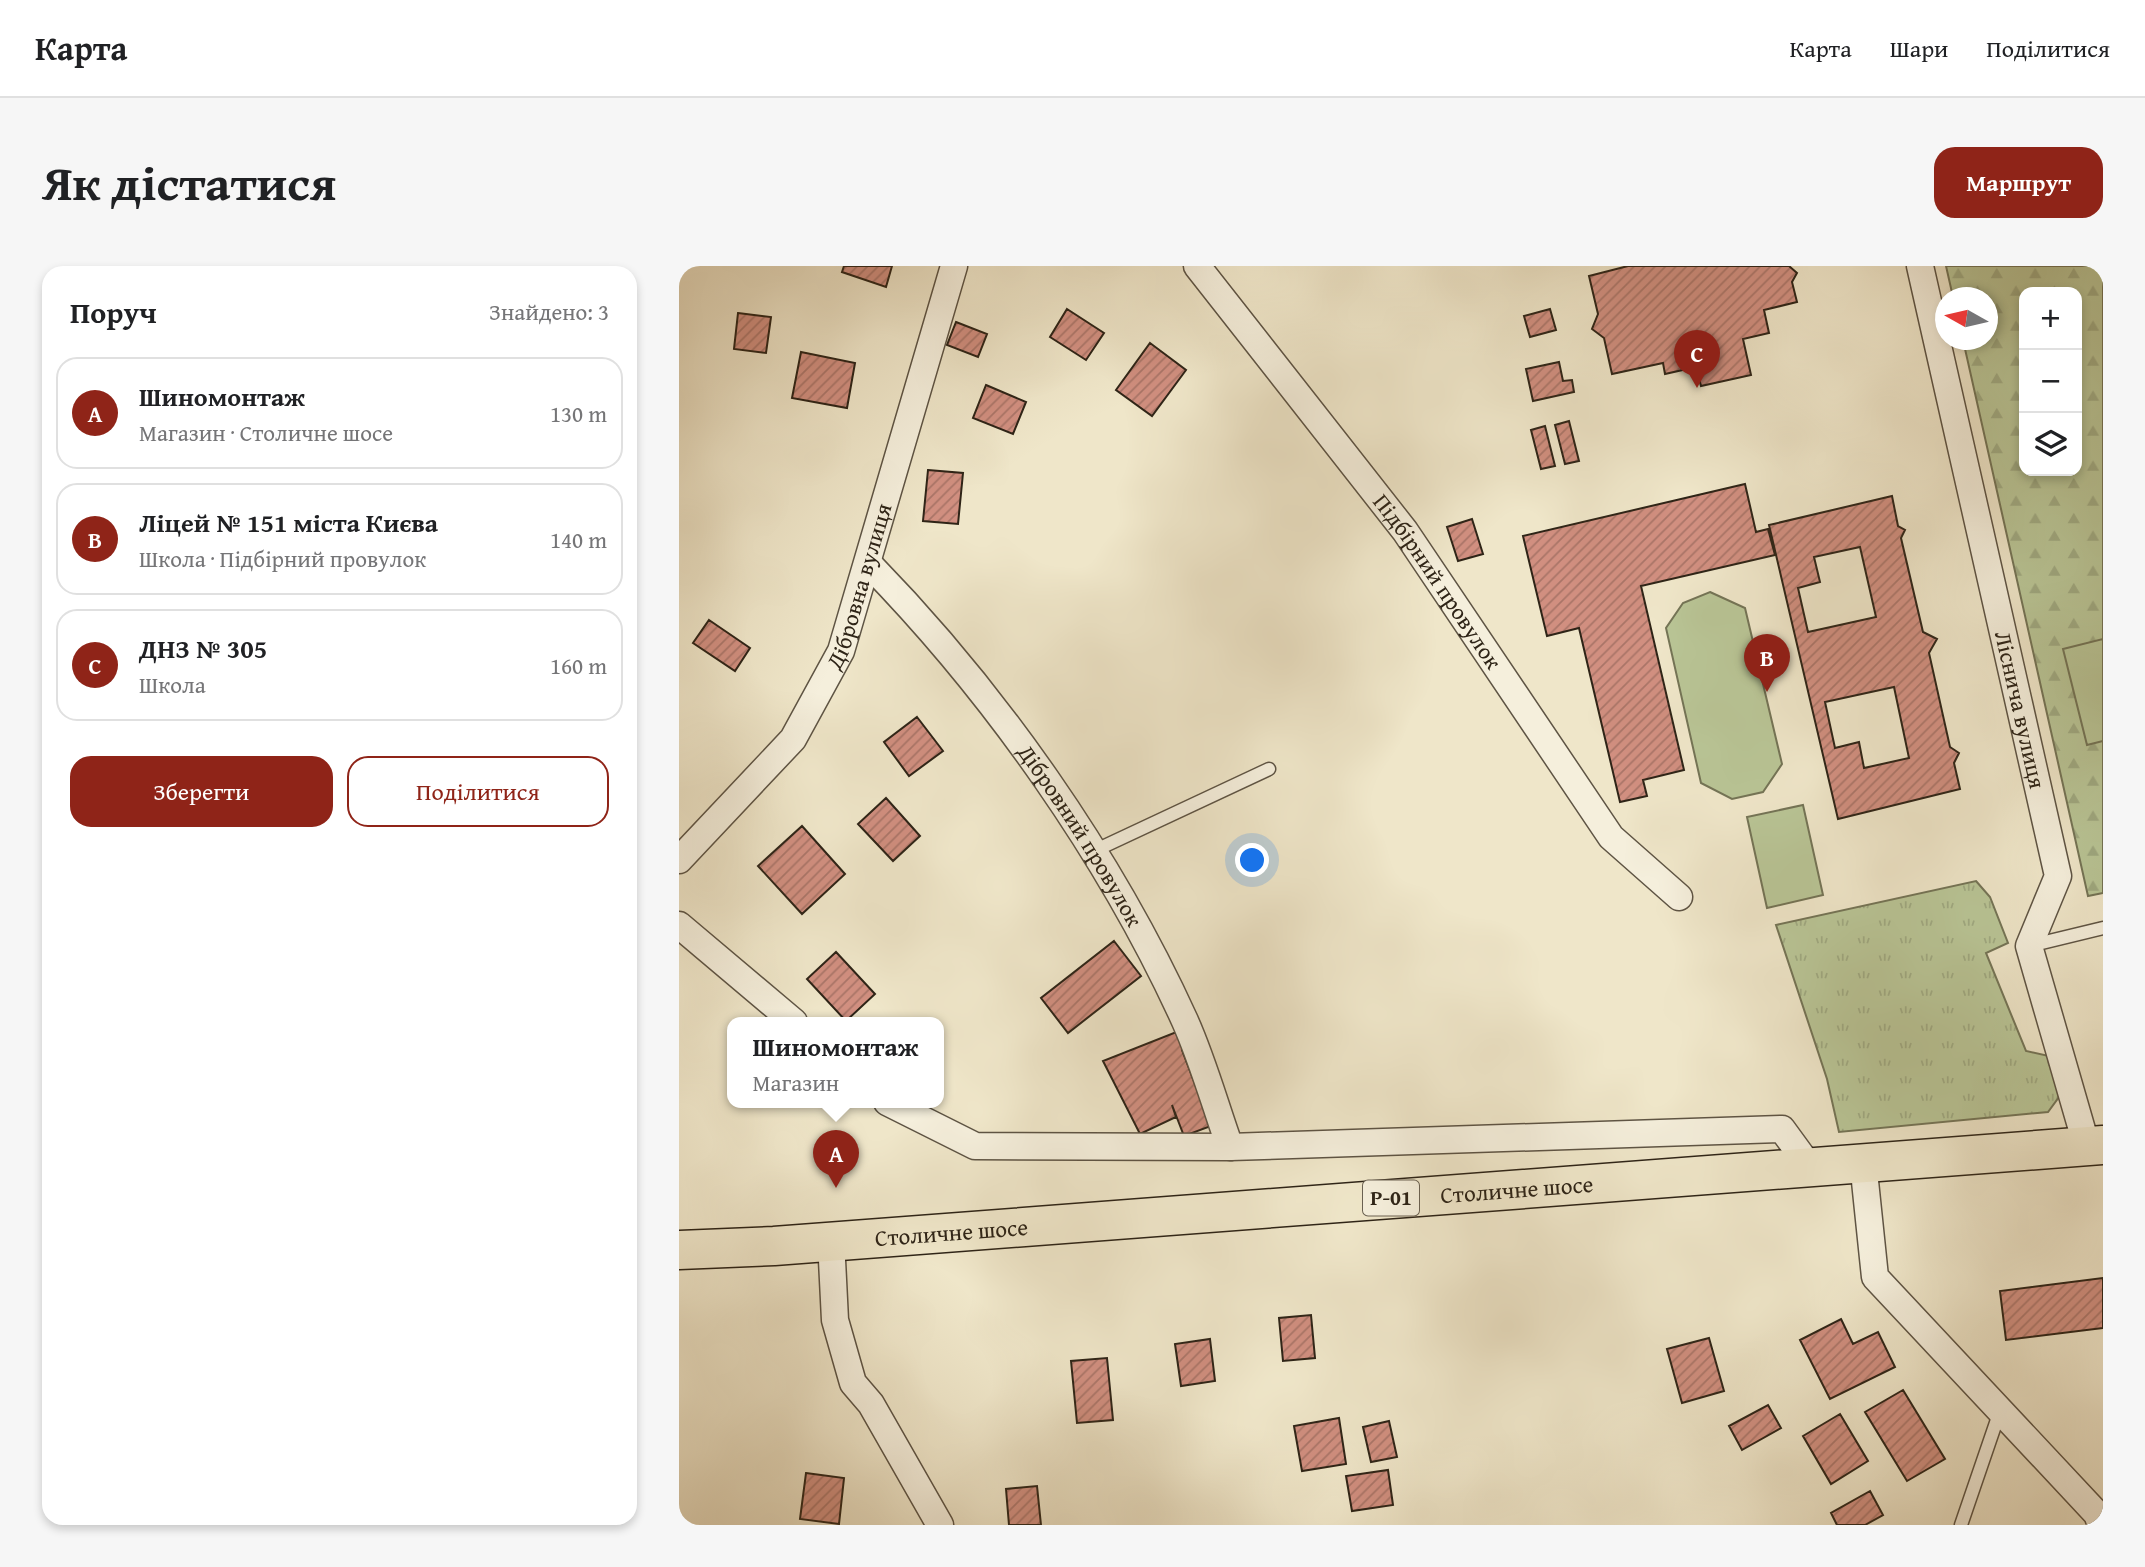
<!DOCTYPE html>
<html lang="uk">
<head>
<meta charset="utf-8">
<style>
	body { margin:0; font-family:"Gentium Book Plus",serif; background:#f6f6f6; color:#202124 }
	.controls { position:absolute; right:21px; top:21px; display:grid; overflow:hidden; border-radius:14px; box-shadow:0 4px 10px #0003 }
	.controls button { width:63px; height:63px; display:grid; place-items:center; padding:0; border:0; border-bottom:2px solid #e0e0e0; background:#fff; color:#202124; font:35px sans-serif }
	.compass { position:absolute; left:1256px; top:21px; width:63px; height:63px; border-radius:50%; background:#fff; box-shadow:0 4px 10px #0003; rotate:278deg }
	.you { position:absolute; left:574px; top:595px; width:24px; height:24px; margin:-18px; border:5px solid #fff; border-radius:50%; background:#1a73e8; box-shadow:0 0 0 10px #1a73e833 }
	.badge { display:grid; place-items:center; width:46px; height:46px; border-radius:50%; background:#8f2418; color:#fff; font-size:23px; font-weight:700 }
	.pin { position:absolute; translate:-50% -58px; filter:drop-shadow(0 2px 4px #0008) }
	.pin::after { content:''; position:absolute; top:37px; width:24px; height:21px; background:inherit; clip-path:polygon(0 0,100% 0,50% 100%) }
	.popup { position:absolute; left:48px; top:751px; width:217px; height:91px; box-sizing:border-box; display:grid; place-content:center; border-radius:14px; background:#fff; filter:drop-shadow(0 2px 5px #0005); font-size:23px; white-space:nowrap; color:#757577 }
	.popup b { font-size:26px; color:#202124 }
	.popup::after { content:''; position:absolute; left:50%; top:100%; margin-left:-14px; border:14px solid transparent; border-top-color:#fff }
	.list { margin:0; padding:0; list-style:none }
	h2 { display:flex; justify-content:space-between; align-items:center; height:91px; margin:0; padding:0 28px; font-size:30px }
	h2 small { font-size:23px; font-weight:400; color:#757577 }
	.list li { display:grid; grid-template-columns:46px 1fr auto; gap:21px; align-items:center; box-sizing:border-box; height:112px; margin:0 14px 14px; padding:0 14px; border:2px solid #e0e0e0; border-radius:21px }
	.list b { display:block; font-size:26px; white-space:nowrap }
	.list p { margin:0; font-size:23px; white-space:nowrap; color:#757577 }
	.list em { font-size:23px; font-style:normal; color:#757577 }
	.actions { display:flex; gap:14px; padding:21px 28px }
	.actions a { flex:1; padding:16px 0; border:2px solid #8f2418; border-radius:21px; text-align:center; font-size:24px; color:#8f2418 }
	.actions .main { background:#8f2418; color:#fff }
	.icon { flex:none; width:38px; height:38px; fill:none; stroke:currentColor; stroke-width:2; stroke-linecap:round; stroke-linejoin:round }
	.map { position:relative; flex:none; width:1424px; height:1259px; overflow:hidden; border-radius:21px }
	header { display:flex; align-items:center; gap:42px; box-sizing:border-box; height:98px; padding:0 35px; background:#fff; border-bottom:2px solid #e0e0e0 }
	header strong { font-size:33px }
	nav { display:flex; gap:38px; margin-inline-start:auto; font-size:24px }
	.intro { display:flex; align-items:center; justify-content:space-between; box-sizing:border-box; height:168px; padding:0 42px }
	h1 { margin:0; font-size:49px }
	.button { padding:18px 32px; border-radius:21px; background:#8f2418; color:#fff; font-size:24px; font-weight:700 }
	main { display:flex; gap:42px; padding:0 42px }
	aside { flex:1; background:#fff; border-radius:21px; box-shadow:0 4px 10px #0003 }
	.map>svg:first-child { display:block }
	.grass { fill:url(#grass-tufts); stroke:#747456; stroke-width:2 }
	.forest { fill:url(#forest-firs); stroke:#747456; stroke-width:2; fill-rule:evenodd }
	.garden { fill:#b9c596; stroke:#747456; stroke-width:2 }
	.building { fill:url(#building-hatch); stroke:#2e2417; stroke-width:2; fill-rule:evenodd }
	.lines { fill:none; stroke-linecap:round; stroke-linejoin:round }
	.service-casing { stroke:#5e5444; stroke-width:15 }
	.minor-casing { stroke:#5e5444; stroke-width:29 }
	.primary-casing { stroke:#2e2417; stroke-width:41 }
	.service { stroke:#f5efdc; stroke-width:12 }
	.minor { stroke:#f5efdc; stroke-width:26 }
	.primary { stroke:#efe6c9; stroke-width:38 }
	.labels { text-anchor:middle; stroke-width:5; stroke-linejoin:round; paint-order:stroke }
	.shield { fill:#f5efdc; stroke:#6a6152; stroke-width:2 }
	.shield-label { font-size:21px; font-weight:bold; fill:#2e2417 }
	.street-label { font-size:23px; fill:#2e2417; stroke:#f5efdc }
</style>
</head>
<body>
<header>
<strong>Карта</strong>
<nav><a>Карта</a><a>Шари</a><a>Поділитися</a></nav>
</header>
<div class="intro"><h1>Як дістатися</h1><a class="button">Маршрут</a></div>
<main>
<aside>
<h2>Поруч<small>Знайдено: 3</small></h2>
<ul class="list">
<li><span class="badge">A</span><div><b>Шиномонтаж</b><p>Магазин · Столичне шосе</p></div><em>130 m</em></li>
<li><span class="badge">B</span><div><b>Ліцей № 151 міста Києва</b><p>Школа · Підбірний провулок</p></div><em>140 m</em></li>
<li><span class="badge">C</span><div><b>ДНЗ № 305</b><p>Школа</p></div><em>160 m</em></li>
</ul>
<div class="actions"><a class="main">Зберегти</a><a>Поділитися</a></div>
</aside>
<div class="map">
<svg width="1424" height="1259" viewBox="0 0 1424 1259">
	<defs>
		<pattern id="grass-tufts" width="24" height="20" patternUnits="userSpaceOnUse" patternTransform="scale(1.75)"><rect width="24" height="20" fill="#b9c596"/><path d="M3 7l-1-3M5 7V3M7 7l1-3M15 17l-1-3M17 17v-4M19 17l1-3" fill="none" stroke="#9fa981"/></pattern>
		<pattern id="forest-firs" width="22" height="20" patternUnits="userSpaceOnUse" patternTransform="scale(1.75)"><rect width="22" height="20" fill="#b9c596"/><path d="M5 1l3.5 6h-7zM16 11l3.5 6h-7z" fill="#9fa981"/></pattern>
		<pattern id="building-hatch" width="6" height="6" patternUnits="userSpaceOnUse" patternTransform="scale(1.75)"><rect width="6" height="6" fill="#d18f80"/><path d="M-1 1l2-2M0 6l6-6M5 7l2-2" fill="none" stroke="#aa7568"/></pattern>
	</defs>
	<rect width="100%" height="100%" fill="#efe6c9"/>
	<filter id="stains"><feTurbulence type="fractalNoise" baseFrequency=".00286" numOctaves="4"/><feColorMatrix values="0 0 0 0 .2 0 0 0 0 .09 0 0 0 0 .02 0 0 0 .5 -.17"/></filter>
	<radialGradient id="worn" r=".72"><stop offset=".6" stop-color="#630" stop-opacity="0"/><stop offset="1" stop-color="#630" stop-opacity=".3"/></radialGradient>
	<path class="grass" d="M 1297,615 L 1311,631 L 1329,677 L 1307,687 L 1347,785 L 1370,790 L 1380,831 L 1369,846 L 1160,866 L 1148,813 L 1097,659 Z"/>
	<path class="forest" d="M 1267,0 L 1424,0 L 1424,627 L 1409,630 L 1284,74 L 1308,74 L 1308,32 L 1274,31 ZM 1345,26 L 1398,26 L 1398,205 L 1345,205 Z"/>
	<path class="garden" d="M 1031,326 L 1066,342 L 1103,498 L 1084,526 L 1053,533 L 1022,517 L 987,362 L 1004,337 Z
		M 1424,373 L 1424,475 L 1408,479 L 1384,383 Z
		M 1124,539 L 1144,629 L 1088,642 L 1068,551 Z"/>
	<path class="building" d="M 165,0 L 213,0 L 207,21 L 163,6 Z
		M 949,0 L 1110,0 L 1118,7 L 1113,16 L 1118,36 L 1085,44 L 1090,67 L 1064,73 L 1072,109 L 1022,120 L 1017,101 L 986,108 L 984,97 L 933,108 L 925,72 L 913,63 L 919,48 L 910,10 Z
		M 388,43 L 425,67 L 407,94 L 371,71 Z
		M 871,43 L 877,64 L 851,71 L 845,50 Z
		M 59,47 L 92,51 L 87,87 L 55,83 Z
		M 277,56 L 308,68 L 299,91 L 268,79 Z
		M 471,77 L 507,104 L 473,150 L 437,124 Z
		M 122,86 L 176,97 L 168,142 L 113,132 Z
		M 880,96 L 884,115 L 893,114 L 895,126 L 854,135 L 847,103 Z
		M 307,119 L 347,136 L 334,168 L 294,152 Z
		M 890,155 L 900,195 L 886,198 L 876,159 Z
		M 866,160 L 876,200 L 862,203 L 852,164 Z
		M 249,204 L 284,207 L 279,258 L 244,255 Z
		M 1066,218 L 1077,266 L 1089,263 L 1096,289 L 962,320 L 1005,504 L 964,514 L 968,530 L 941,536 L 900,362 L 868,370 L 844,270 Z
		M 1213,230 L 1219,260 L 1226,264 L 1222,272 L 1244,366 L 1258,373 L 1250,387 L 1271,481 L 1280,487 L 1275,497 L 1281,523 L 1159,553 L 1090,259 ZM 1181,281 L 1197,351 L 1129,366 L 1119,322 L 1141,316 L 1135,291 ZM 1215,421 L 1230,492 L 1185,502 L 1180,476 L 1156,482 L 1146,436 Z
		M 793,253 L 804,288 L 779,295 L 768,261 Z
		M 30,354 L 71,382 L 56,405 L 14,377 Z
		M 238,451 L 264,485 L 230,510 L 205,476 Z
		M 207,532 L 241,570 L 214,595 L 179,558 Z
		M 123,560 L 166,608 L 123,648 L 79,600 Z
		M 435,675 L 462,710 L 389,767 L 362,732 Z
		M 157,686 L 196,728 L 167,755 L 128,713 Z
		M 505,763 L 512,780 L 503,784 L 532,860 L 505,870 L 493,839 L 497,851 L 461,868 L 424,795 Z
		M 1424,1012 L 1424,1062 L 1327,1074 L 1321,1025 Z
		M 632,1049 L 636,1092 L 604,1095 L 600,1052 Z
		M 1162,1053 L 1174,1078 L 1199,1066 L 1216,1101 L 1151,1133 L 1121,1074 Z
		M 1030,1072 L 1045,1125 L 1003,1137 L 988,1083 Z
		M 531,1073 L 536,1115 L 502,1120 L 496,1078 Z
		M 428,1092 L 434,1154 L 398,1157 L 392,1095 Z
		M 1224,1124 L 1266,1193 L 1228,1215 L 1186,1146 Z
		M 1089,1139 L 1102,1162 L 1063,1184 L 1050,1160 Z
		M 1161,1148 L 1189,1195 L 1152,1218 L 1124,1170 Z
		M 660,1152 L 667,1198 L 623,1205 L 615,1160 Z
		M 710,1155 L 718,1191 L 692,1196 L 684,1161 Z
		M 709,1204 L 714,1239 L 673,1245 L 667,1210 Z
		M 127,1207 L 165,1212 L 160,1258 L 121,1253 Z
		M 358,1220 L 362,1259 L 330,1259 L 327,1223 Z
		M 1191,1225 L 1204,1249 L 1186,1259 L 1158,1259 L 1152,1247 Z"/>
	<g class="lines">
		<g class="service-casing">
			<path id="service" d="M 417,584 L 590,503
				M 1350,680 L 1424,662
				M 1282,1259 L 1321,1145"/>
		</g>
		<g class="minor-casing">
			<g id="minor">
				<path id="s1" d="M 518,0 L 726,265 L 932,571 L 1000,631"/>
				<path id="s2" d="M 1241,0 L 1379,610 L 1350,680 L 1408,881"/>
				<path id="s3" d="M 190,298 C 316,427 431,590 506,755 C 524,795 536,839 551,881"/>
				<path id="s4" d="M 0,594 L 114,473 L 162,385 L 275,0"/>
				<path d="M 0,659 L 115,756"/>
				<path d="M 208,836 L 296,880 L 551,881 L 1103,863 L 1130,900"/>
				<path d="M 1184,896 L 1196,1011 L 1418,1248 L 1422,1259"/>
				<path d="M 152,974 L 156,1054 L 174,1117 L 192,1138 L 261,1259"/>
			</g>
		</g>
		<g class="primary-casing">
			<g id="primary">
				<path id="s5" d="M 0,984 L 95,980 L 1424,879"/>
			</g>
		</g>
		<use href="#service" class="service"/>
		<use href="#minor" class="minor"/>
		<use href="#primary" class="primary"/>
	</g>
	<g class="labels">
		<rect class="shield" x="684" y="914.5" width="56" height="35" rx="5"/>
		<g class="shield-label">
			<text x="712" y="939">Р-01</text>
		</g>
		<g class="street-label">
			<text dy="8" stroke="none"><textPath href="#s1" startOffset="397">Підбірний провулок</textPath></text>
			<text dy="8" stroke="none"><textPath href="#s4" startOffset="334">Дібровна вулиця</textPath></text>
			<text dy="8" stroke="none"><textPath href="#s2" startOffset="455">Ліснича вулиця</textPath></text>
			<text dy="8" stroke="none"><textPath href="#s3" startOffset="345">Дібровний провулок</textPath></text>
			<text dy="8" stroke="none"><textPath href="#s5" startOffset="840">Столичне шосе</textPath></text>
			<text dy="8" stroke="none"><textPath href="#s5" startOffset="273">Столичне шосе</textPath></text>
		</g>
	</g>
	<rect width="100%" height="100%" filter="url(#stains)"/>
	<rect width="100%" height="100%" fill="url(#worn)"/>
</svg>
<div class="controls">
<button>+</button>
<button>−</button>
<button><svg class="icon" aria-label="layers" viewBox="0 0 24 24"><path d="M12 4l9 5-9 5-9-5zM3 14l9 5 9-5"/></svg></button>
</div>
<svg class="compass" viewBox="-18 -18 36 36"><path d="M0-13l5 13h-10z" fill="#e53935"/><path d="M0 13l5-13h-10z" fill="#757577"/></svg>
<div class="you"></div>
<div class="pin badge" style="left:157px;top:922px">A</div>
<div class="popup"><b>Шиномонтаж</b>Магазин</div>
<div class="pin badge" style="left:1088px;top:426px">B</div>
<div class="pin badge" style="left:1018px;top:122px">C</div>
</div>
</main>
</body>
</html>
